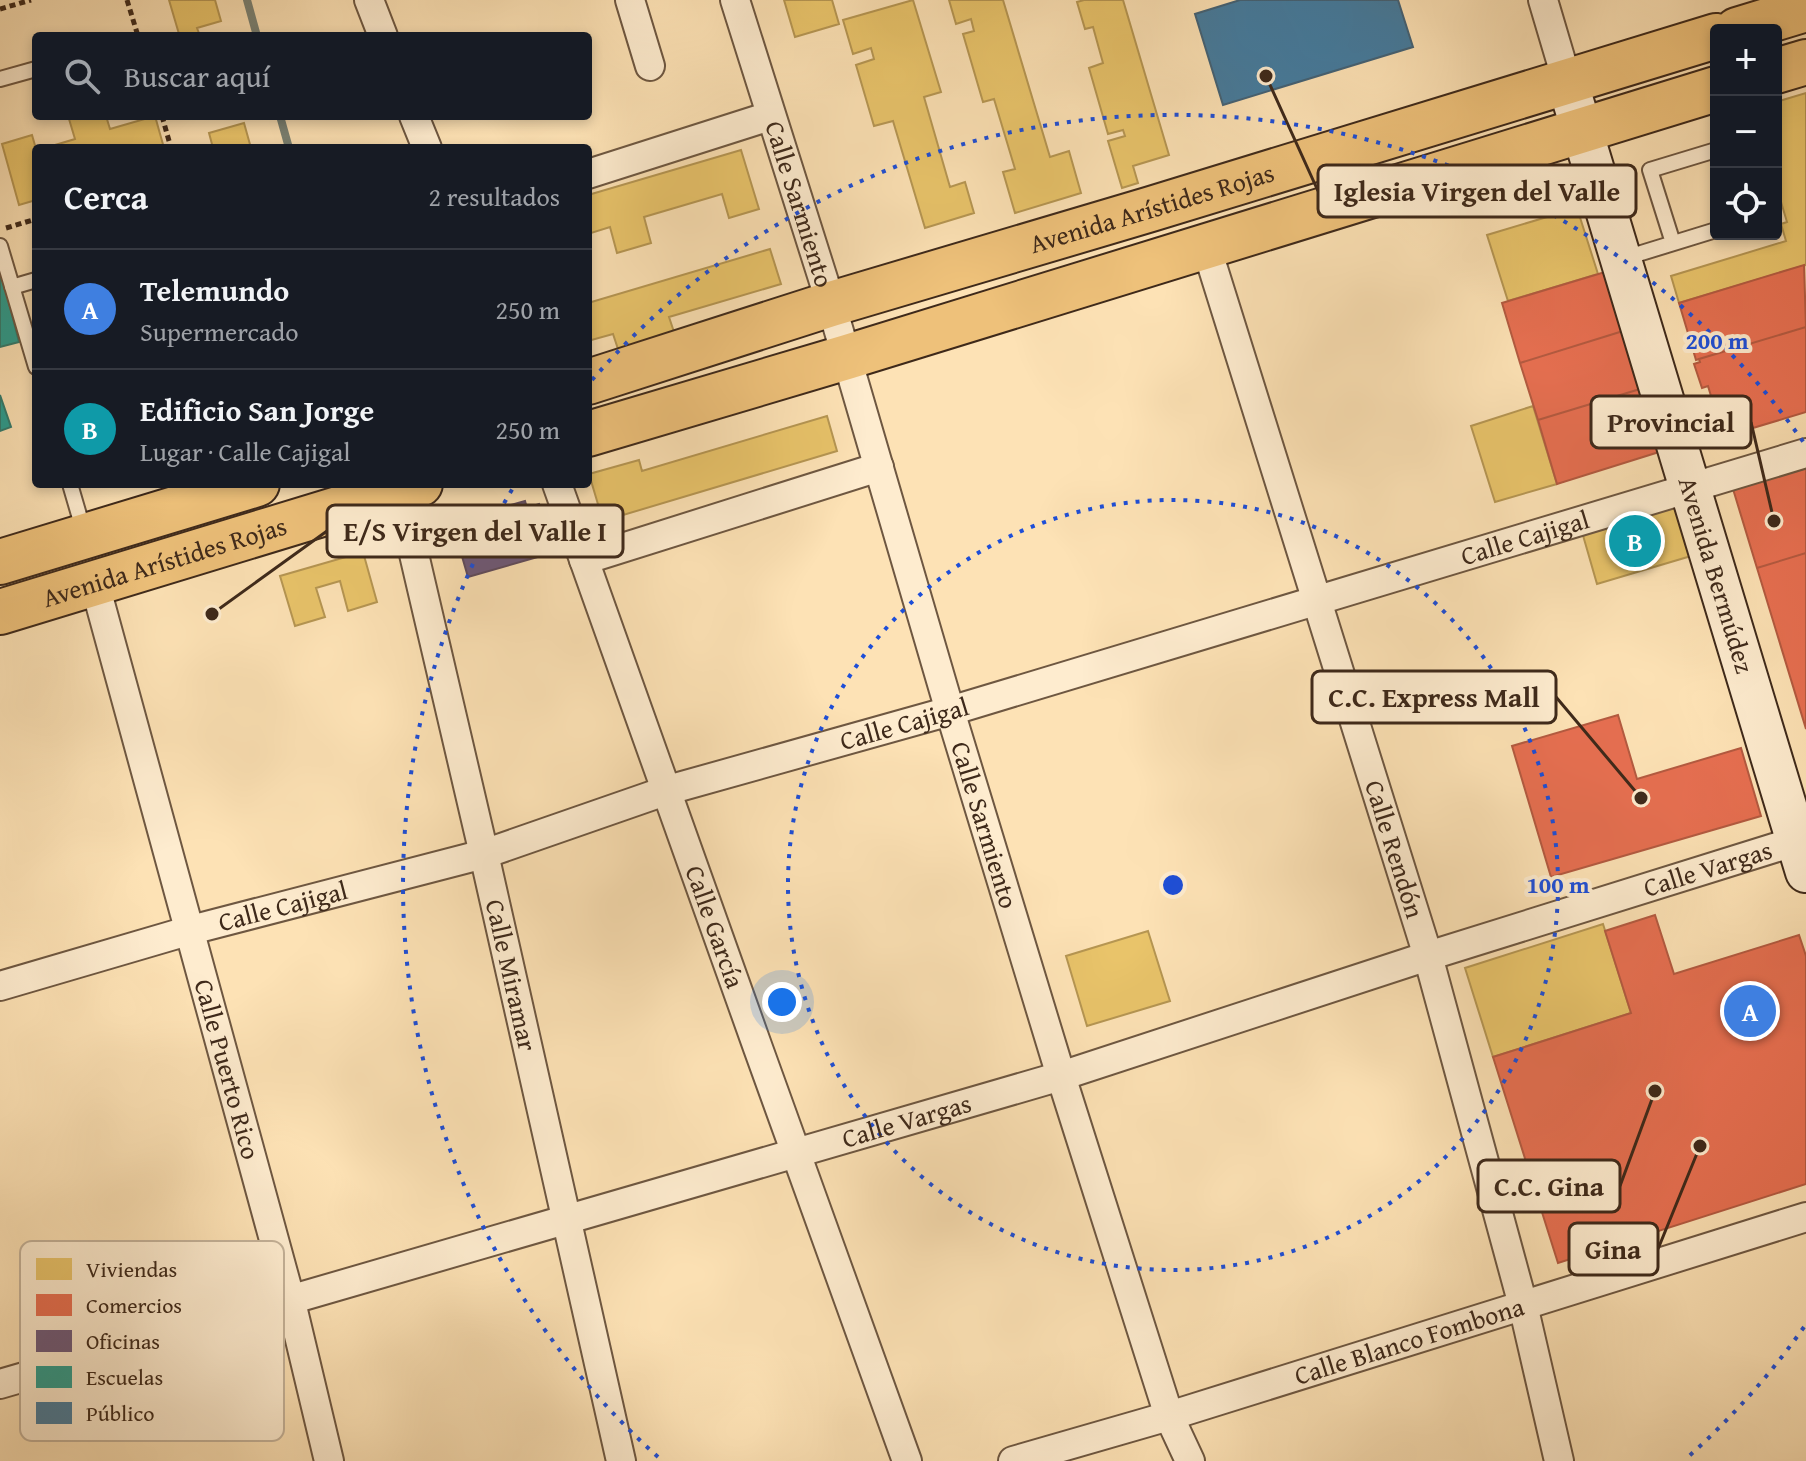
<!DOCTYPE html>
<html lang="es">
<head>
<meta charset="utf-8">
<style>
	body { margin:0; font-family:"Gentium Book Plus",serif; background:#20242c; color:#f1f3f6 }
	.controls { position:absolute; right:24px; top:24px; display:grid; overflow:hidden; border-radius:8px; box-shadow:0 4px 12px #0003 }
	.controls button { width:72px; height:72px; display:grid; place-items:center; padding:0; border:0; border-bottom:2px solid #363941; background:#171b24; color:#f1f3f6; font:40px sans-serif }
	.you { position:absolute; left:782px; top:1002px; width:28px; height:28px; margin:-20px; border:6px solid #fff; border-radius:50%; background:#1a73e8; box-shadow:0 0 0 12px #1a73e833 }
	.badge { display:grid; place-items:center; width:52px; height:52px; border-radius:50%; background:#7c3aed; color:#fff; font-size:26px; font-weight:700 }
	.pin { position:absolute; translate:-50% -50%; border:4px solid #fff; box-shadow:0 2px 8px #0006 }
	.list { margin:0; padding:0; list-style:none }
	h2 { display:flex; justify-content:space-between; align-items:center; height:104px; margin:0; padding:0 32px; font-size:34px }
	h2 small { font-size:26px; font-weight:400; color:#9ea1a6 }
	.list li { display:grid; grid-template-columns:52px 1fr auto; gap:24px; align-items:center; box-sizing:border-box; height:120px; padding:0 32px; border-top:2px solid #363941 }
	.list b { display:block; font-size:30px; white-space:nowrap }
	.list p { margin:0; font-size:26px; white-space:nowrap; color:#9ea1a6 }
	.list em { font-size:26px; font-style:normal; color:#9ea1a6 }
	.icon { flex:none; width:44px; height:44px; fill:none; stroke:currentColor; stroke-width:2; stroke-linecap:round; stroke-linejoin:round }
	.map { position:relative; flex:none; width:1806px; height:1461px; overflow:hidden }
	.search { position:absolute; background:#171b24; box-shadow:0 4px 12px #0003; left:32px; top:32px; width:560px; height:88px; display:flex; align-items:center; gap:20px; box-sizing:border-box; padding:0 28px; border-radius:8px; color:#9ea1a6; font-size:30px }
	.panel { position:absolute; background:#171b24; box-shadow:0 4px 12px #0003; left:32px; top:144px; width:560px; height:344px; border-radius:8px }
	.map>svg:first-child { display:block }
	.homes { fill:#e9c46a; stroke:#b69652; stroke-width:2 }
	.shops { fill:#e76f51; stroke:#b45a40; stroke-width:2 }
	.offices { fill:#6d597a; stroke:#5f4b5d; stroke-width:2 }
	.schools { fill:#2a9d8f; stroke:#307a6c; stroke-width:2 }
	.public { fill:#457b9d; stroke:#436276; stroke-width:2 }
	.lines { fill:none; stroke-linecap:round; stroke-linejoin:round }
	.stream { stroke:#798275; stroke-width:8 }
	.lane-casing { stroke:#6e5741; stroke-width:18 }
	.street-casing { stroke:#6e5741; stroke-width:32 }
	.secondary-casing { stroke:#3e291a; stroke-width:44 }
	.primary-casing { stroke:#3e291a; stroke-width:48 }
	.path { stroke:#3e291a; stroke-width:5; stroke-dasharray:6 4; stroke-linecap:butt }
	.lane { stroke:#feeccf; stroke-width:14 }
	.street { stroke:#feeccf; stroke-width:28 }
	.secondary { stroke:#feeccf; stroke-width:40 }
	.primary { stroke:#eec17a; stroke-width:44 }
	.ring { fill:none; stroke:#1d4ed8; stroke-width:4; stroke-dasharray:4 8 }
	.labels { text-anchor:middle; stroke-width:8; stroke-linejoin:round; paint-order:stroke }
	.street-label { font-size:26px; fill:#3e291a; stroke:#feeccf }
	.key { fill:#feeccf; stroke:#c4b299; stroke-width:2 }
	.key-label { font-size:22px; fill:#3e291a }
	.centre { fill:#1d4ed8; stroke:#feeccf; stroke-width:4 }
	.ring-label { font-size:24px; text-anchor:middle; font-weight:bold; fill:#1d4ed8; stroke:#feeccf; stroke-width:8; stroke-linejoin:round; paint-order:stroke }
	.leader { fill:none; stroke:#3e291a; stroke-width:3 }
	.callout-dot { fill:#3e291a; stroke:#feeccf; stroke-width:3 }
	.callout { fill:#feeccf; stroke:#3e291a; stroke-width:3 }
	.callout-label { font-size:28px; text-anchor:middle; font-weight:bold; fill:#3e291a }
</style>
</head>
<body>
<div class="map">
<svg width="1806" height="1461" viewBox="0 0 1806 1461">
	<rect width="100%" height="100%" fill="#fde2b5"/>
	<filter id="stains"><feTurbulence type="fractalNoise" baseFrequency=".0025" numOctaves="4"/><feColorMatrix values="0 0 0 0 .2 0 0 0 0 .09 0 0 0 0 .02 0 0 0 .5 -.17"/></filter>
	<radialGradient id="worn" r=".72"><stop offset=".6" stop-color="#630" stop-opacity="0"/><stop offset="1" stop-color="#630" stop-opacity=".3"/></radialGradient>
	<path class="homes" d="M 169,0 L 215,0 L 221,21 L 197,28 L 200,36 L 171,36 L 179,34 Z
		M 784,0 L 832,0 L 839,24 L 795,37 Z
		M 913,0 L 941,92 L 924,97 L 950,187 L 965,182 L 974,213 L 925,228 L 893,121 L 874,126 L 856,65 L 874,59 L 871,48 L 853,54 L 843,20 Z
		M 949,0 L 1003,0 L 1050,157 L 1069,151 L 1081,193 L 1015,213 L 1003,172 L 1015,169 L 994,99 L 983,102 L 963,34 L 974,31 L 971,19 L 956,24 Z
		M 1084,0 L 1123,0 L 1169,155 L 1133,166 L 1138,183 L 1122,188 L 1108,141 L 1125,136 L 1123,130 L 1108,134 L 1089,68 L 1103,63 L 1093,27 L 1085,29 L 1077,2 Z
		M 1806,93 L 1806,265 L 1679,303 L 1671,276 L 1786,241 L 1781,224 L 1787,222 L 1776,185 L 1776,102 Z
		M 80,116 L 106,116 L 110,129 L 155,116 L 164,148 L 45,148 L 75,139 L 69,119 Z
		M 244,123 L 251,148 L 213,148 L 209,133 Z
		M 32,135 L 36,149 L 36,200 L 19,205 L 2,144 Z
		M 741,150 L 759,209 L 729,218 L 722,194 L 644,217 L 651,243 L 617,253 L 610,227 L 588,234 L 588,195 Z
		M 1577,208 L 1598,274 L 1508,301 L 1487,235 Z
		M 770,249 L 781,284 L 669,317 L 674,332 L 618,349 L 613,334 L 588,341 L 588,303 Z
		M 1533,406 L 1557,484 L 1495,502 L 1471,426 Z
		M 827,416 L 837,451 L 603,521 L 589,474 L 639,460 L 642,471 Z
		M 1673,497 L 1691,556 L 1597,584 L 1580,525 Z
		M 363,552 L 377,602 L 348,611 L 340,581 L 316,588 L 325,617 L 295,626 L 280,576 Z
		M 1603,924 L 1631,1013 L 1493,1057 L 1465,968 Z
		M 1148,931 L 1170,1001 L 1087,1026 L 1066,956 Z"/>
	<path class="shops" d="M 1804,265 L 1806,327 L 1696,360 L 1679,303 Z
		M 1605,272 L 1623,331 L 1520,363 L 1502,303 Z
		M 1806,327 L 1806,412 L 1723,437 L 1721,431 L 1715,433 L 1708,408 L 1714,406 L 1708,386 L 1702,388 L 1694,364 L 1700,362 L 1699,359 Z
		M 1623,331 L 1640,389 L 1538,420 L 1520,363 Z
		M 1640,389 L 1659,452 L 1557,484 L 1538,420 Z
		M 1806,467 L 1806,553 L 1757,568 L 1733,489 Z
		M 1806,553 L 1806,729 L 1757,568 Z
		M 1618,715 L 1637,779 L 1741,748 L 1761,816 L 1551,877 L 1512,746 Z
		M 1655,915 L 1674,974 L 1799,935 L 1806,956 L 1806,1184 L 1558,1263 L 1493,1057 L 1631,1013 L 1605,931 Z"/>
	<path class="offices" d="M 525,501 L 527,508 L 539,504 L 551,544 L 539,548 L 541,556 L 468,577 L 452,522 Z"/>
	<path class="schools" d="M 0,267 L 19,342 L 0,347 Z
		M 0,395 L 11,427 L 0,431 Z"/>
	<path class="public" d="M 1240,0 L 1398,0 L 1413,47 L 1223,105 L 1195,14 Z"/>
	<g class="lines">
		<path class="stream" d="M 247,0 L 257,36
			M 280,116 L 289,148"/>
		<g class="lane-casing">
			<path id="lane" d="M 0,79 L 36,69
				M 1673,243 L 1650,170 L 1716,150
				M 0,246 L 36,367
				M 1625,258 L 1716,230
				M 12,287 L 36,280
				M 70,484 L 84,532"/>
		</g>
		<g class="street-casing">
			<g id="street">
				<path d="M 369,0 L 383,36"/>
				<path d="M 630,0 L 650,66"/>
				<path id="s1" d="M 735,0 L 831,304 L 950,711 L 1061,1076 L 1169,1416 L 1190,1461"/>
				<path d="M 1543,0 L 1567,81"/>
				<path d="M 414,116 L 427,148"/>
				<path d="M 588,174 L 770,116"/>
				<path id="s2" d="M 1206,246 L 1428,956 L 1523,1305 L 1559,1461"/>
				<path id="s3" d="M 557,484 C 674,810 788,1136 907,1461"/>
				<path id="s4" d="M 399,490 L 484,854 L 621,1461"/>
				<path d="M 584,560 L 879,467"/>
				<path id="s5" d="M 95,585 L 291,1302 L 329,1461"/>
				<path id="s6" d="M 0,986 L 191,930 L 484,854 L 668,790 L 950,711 L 1806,453"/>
				<path id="s7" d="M 0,1384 L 1061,1076 L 1428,956 L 1806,838"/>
				<path id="s8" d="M 1013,1461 L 1169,1416 L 1806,1217"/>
			</g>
		</g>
		<g class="secondary-casing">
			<g id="secondary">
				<path id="s9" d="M 1567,81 L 1806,872"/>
			</g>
		</g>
		<g class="primary-casing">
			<g id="primary">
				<path d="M 1737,30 L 1806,9"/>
				<path d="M 1776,71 L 1806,62"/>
				<path id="s10" d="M 588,382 L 831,304 L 1151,209 L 1716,36"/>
				<path d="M 588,434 L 847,357 L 1716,89"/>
				<path d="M 0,562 L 257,484"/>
				<path id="s11" d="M 0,612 L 420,484"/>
			</g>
		</g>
		<path class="path" d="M 127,0 L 138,36
			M 0,9 L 31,0
			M 162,116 L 171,148
			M 6,228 L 36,219"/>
		<use href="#lane" class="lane"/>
		<use href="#street" class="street"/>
		<use href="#secondary" class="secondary"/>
		<use href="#primary" class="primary"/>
	</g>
	<g class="ring">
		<circle cx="1173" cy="885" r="385"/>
		<path d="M1804 1327A770 770 0 0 1 1688 1457M658 1457A770 770 0 0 1 513 488M592 380A770 770 0 0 1 1804 443"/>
	</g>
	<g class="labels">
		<g class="street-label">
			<text dy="9" stroke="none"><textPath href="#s1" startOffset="214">Calle Sarmiento</textPath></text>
			<text dy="9" stroke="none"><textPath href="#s10" startOffset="590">Avenida Arístides Rojas</textPath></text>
			<text dy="9" stroke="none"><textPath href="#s6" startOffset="1590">Calle Cajigal</textPath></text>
			<text dy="9" stroke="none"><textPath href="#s11" startOffset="172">Avenida Arístides Rojas</textPath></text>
			<text dy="9" stroke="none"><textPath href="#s9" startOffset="516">Avenida Bermúdez</textPath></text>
			<text dy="9" stroke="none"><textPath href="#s6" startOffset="942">Calle Cajigal</textPath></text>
			<text dy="9" stroke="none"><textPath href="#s1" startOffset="862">Calle Sarmiento</textPath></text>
			<text dy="9" stroke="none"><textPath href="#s2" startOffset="632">Calle Rendón</textPath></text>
			<text dy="9" stroke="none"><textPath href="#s7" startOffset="1784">Calle Vargas</textPath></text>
			<text dy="9" stroke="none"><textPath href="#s6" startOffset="294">Calle Cajigal</textPath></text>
			<text dy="9" stroke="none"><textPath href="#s3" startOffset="470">Calle García</textPath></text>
			<text dy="9" stroke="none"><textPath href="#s4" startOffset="498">Calle Miramar</textPath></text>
			<text dy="9" stroke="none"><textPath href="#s5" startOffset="502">Calle Puerto Rico</textPath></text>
			<text dy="9" stroke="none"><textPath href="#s7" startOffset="944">Calle Vargas</textPath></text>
			<text dy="9" stroke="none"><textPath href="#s8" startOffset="414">Calle Blanco Fombona</textPath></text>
		</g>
	</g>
	<rect x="20" y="1241" width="264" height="200" rx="12" class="key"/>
	<rect x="36" y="1258" width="36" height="22" fill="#e9c46a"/>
	<rect x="36" y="1294" width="36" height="22" fill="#e76f51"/>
	<rect x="36" y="1330" width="36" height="22" fill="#6d597a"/>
	<rect x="36" y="1366" width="36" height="22" fill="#2a9d8f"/>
	<rect x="36" y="1402" width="36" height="22" fill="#457b9d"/>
	<g class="key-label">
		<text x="86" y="1277">Viviendas</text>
		<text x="86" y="1313">Comercios</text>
		<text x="86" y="1349">Oficinas</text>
		<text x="86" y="1385">Escuelas</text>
		<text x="86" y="1421">Público</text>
	</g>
	<circle cx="1173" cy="885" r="12" class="centre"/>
	<g class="ring-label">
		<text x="1717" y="349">200 m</text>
		<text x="1558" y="893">100 m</text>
	</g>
	<path class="leader" d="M1266 76L1318 191M1774 521L1751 422M212 614L327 531M1641 798L1556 697M1655 1091L1620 1186M1700 1146L1658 1249"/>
	<g class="callout-dot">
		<circle cx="1266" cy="76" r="8"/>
		<circle cx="1774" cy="521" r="8"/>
		<circle cx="212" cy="614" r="8"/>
		<circle cx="1641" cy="798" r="8"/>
		<circle cx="1655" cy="1091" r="8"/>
		<circle cx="1700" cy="1146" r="8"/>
	</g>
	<g class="callout">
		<rect x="1318" y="165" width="318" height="52" rx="8"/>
		<rect x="1591" y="396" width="160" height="52" rx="8"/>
		<rect x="327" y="505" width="296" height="52" rx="8"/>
		<rect x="1312" y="671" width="244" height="52" rx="8"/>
		<rect x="1478" y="1160" width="142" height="52" rx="8"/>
		<rect x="1569" y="1223" width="89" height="52" rx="8"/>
	</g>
	<g class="callout-label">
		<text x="1477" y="201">Iglesia Virgen del Valle</text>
		<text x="1671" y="432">Provincial</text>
		<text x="475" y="541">E/S Virgen del Valle I</text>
		<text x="1434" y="707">C.C. Express Mall</text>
		<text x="1549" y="1196">C.C. Gina</text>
		<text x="1613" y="1259">Gina</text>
	</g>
	<rect width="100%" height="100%" filter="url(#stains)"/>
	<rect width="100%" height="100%" fill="url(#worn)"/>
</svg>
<div class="controls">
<button>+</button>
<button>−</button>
<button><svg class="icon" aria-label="locate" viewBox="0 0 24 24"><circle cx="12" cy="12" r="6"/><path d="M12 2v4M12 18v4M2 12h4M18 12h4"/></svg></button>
</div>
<div class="you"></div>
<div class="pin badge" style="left:1750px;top:1011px;background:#3f7fe0">A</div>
<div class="pin badge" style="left:1635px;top:541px;background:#0f9aa8">B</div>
<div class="search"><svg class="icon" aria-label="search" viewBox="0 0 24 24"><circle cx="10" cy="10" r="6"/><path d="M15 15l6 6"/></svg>Buscar aquí</div>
<section class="panel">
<h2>Cerca<small>2 resultados</small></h2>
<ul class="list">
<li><span class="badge" style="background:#3f7fe0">A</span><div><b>Telemundo</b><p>Supermercado</p></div><em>250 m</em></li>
<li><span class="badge" style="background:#0f9aa8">B</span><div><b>Edificio San Jorge</b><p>Lugar · Calle Cajigal</p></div><em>250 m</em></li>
</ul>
</section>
</div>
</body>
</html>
